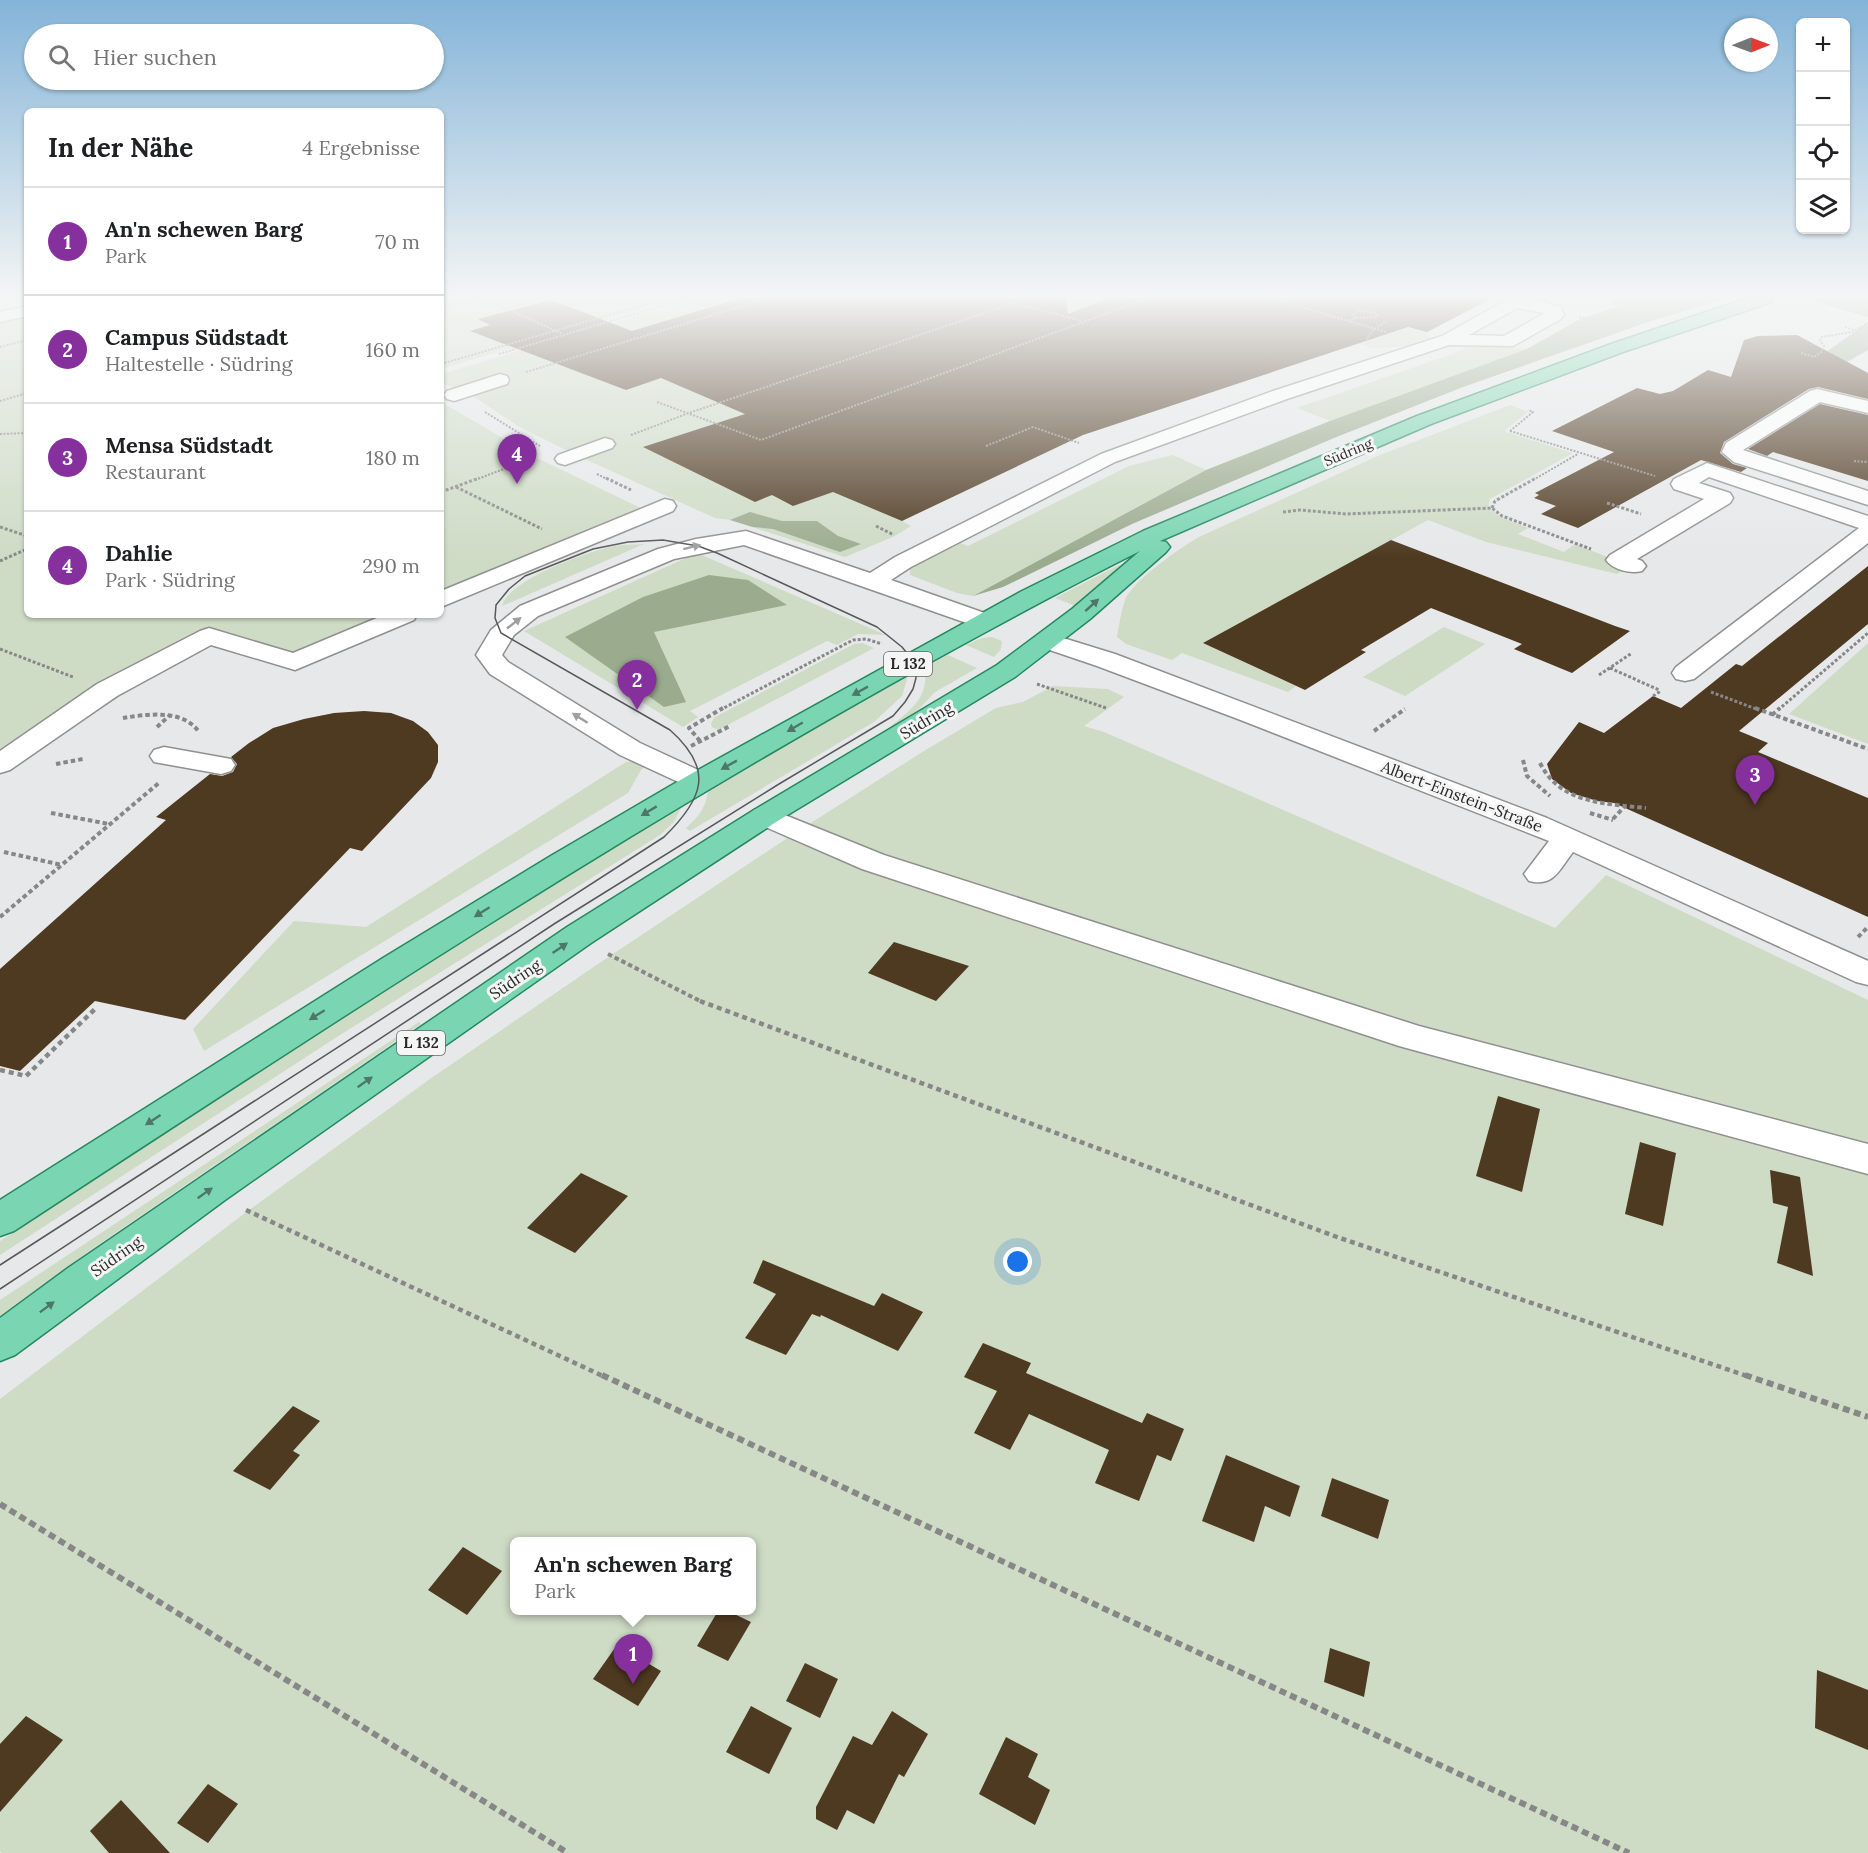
<!DOCTYPE html>
<html lang="de">
<head>
<meta charset="utf-8">
<style>
	body { margin:0; font-family:Lora,serif; background:#f6f6f6; color:#202124 }
	.controls { position:absolute; right:18px; top:18px; display:grid; overflow:hidden; border-radius:9px; box-shadow:0 2px 4px #0004 }
	.controls button { width:54px; height:54px; display:grid; place-items:center; padding:0; border:0; border-bottom:2px solid #e0e0e0; background:#fff; color:#202124; font:30px sans-serif }
	.compass { position:absolute; left:1724px; top:18px; width:54px; height:54px; border-radius:50%; background:#fff; box-shadow:0 2px 4px #0004; rotate:89deg }
	.you { position:absolute; left:1018px; top:1262px; width:21px; height:21px; margin:-15px; border:4px solid #fff; border-radius:50%; background:#1a73e8; box-shadow:0 0 0 9px #1a73e833 }
	.badge { display:grid; place-items:center; width:39px; height:39px; border-radius:50%; background:#86309d; color:#fff; font-size:20px; font-weight:700 }
	.pin { position:absolute; translate:-50% -50px; filter:drop-shadow(0 2px 3px #0008) }
	.pin::after { content:''; position:absolute; top:32px; width:21px; height:18px; background:inherit; clip-path:polygon(0 0,100% 0,50% 100%) }
	.popup { position:absolute; left:510px; top:1537px; width:246px; height:78px; box-sizing:border-box; display:grid; place-content:center; border-radius:9px; background:#fff; filter:drop-shadow(0 2px 4px #0005); font-size:20px; white-space:nowrap; color:#757577 }
	.popup b { font-size:22px; color:#202124 }
	.popup::after { content:''; position:absolute; left:50%; top:100%; margin-left:-12px; border:12px solid transparent; border-top-color:#fff }
	.list { margin:0; padding:0; list-style:none }
	h2 { display:flex; justify-content:space-between; align-items:center; height:78px; margin:0; padding:0 24px; font-size:26px }
	h2 small { font-size:20px; font-weight:400; color:#757577 }
	.list li { display:grid; grid-template-columns:39px 1fr auto; gap:18px; align-items:center; box-sizing:border-box; height:108px; padding:0 24px; border-top:2px solid #e0e0e0 }
	.list b { display:block; font-size:22px; white-space:nowrap }
	.list p { margin:0; font-size:20px; white-space:nowrap; color:#757577 }
	.list em { font-size:20px; font-style:normal; color:#757577 }
	.icon { flex:none; width:33px; height:33px; fill:none; stroke:currentColor; stroke-width:2; stroke-linecap:round; stroke-linejoin:round }
	.map { position:relative; flex:none; width:1868px; height:1853px; overflow:hidden }
	.search { position:absolute; background:#fff; box-shadow:0 2px 4px #0004; left:24px; top:24px; width:420px; height:66px; display:flex; align-items:center; gap:15px; box-sizing:border-box; padding:0 21px; border-radius:33px; color:#757577; font-size:22px }
	.panel { position:absolute; background:#fff; box-shadow:0 2px 4px #0004; left:24px; top:108px; width:420px; height:510px; border-radius:9px }
	.map>svg:first-child { display:block }
	.green { fill:#cedbc5; fill-rule:evenodd }
	.forest { fill:#9bac8e }
	.building { fill:#4e3921 }
	.lines { fill:none; stroke-linecap:round; stroke-linejoin:round }
	.minor-casing { stroke:#909091; stroke-width:3 }
	.major-casing { stroke:#248861; stroke-width:3 }
	.path-far4 { stroke:#878788; stroke-width:2; stroke-dasharray:2 1.5; stroke-linecap:butt }
	.path-far3 { stroke:#878788; stroke-width:3; stroke-dasharray:3 2; stroke-linecap:butt }
	.path-far2 { stroke:#878788; stroke-width:4; stroke-dasharray:4.5 3; stroke-linecap:butt }
	.path-far1 { stroke:#878788; stroke-width:4.5; stroke-dasharray:5 4; stroke-linecap:butt }
	.path { stroke:#878788; stroke-width:6; stroke-dasharray:7 4.5; stroke-linecap:butt }
	.minor { fill:#fff; fill-rule:evenodd }
	.major { fill:#7ad6b2; fill-rule:evenodd }
	.tram { stroke:#575858; stroke-width:1.5 }
	.oneway { fill:#9f9f9f }
	.oneway2 { fill:#4e7767 }
	.labels { text-anchor:middle; stroke-width:6; stroke-linejoin:round; paint-order:stroke }
	.far-street-label { font-size:14px; fill:#2a2a2a; stroke:#f5f5f6 }
	.shield { fill:#f5f5f6; stroke:#676767; stroke-width:1.5 }
	.shield-label { font-size:15px; font-weight:bold; fill:#2a2a2a }
	.street-label { font-size:16px; fill:#2a2a2a; stroke:#f5f5f6 }
</style>
</head>
<body>
<div class="map">
<svg width="1868" height="1853" viewBox="0 0 1868 1853">
	<rect width="100%" height="100%" fill="#e7e8e9"/>
	<path class="green" d="M 441,298 L 681,298 L 441,369 Z
		M 696,298 L 1262,298 L 1427,332 L 1434,345 L 1372,348 L 1331,335 L 1059,422 L 902,521 L 911,526 L 895,536 L 845,557 L 730,520 L 715,518 L 576,455 L 518,426 L 467,392 L 441,383 L 441,374 Z
		M 27,313 L 27,615 L 417,615 L 291,669 L 210,641 L 0,771 L 0,320 Z
		M 1471,344 L 1527,349 L 1330,421 L 1297,408 L 1455,353 Z
		M 441,402 L 535,457 L 653,514 L 441,605 Z
		M 1510,405 L 1528,412 L 1505,430 L 1506,432 L 1573,453 L 1490,499 L 1488,508 L 1500,517 L 1528,528 L 1518,534 L 1564,552 L 1575,544 L 1630,566 L 1617,574 L 1486,542 L 1428,520 L 1204,643 L 1263,671 L 1270,667 L 1276,677 L 1296,686 L 1288,692 L 1182,653 L 1172,660 L 1126,644 L 1117,637 C 1119,625 1121,612 1125,600 C 1133,580 1181,547 1201,536 L 1380,455 Z
		M 1173,455 L 1206,470 L 973,596 L 957,593 L 910,575 L 910,565 L 953,540 L 968,546 L 1129,466 Z
		M 644,544 L 502,606 C 509,579 589,551 615,546 C 624,544 634,545 644,544 Z
		M 697,553 L 886,635 L 858,634 L 837,645 L 827,641 L 690,711 L 698,717 L 683,727 L 524,631 Z
		M 1119,565 L 1123,567 L 1076,606 L 1055,598 Z
		M 1444,627 L 1485,644 L 1405,696 L 1363,677 Z
		M 992,637 L 1002,641 L 1001,649 L 994,657 L 966,645 L 982,638 Z
		M 862,643 L 874,648 L 718,730 L 712,727 L 711,723 L 715,717 L 854,644 Z
		M 1868,643 L 1868,744 L 1789,714 Z
		M 948,655 L 977,668 L 935,692 L 919,709 L 894,727 L 891,726 C 912,709 930,696 924,667 Z
		M 908,676 L 902,696 L 874,722 L 690,831 L 686,828 C 699,816 707,807 708,789 Z
		M 1053,686 L 1108,689 L 1124,697 L 1084,726 L 1104,732 L 1555,928 L 1606,875 L 1868,1000 L 1868,1853 L 2,1853 L 0,1851 L 0,1399 L 249,1210 L 430,1079 L 598,964 L 792,835 L 924,751 L 996,708 L 1023,702 ZM 514,1542 L 752,1542 L 752,1610 L 514,1610 Z
		M 642,760 L 649,763 L 641,770 L 628,793 L 204,1051 L 193,1029 L 294,921 L 366,927 L 626,762 Z
		M 683,804 L 674,822 L 660,835 L 340,1035 L 0,1255 L 0,1241 L 328,1026 Z
		M 419,1022 L 421,1024 L 86,1253 L 0,1317 L 0,1300 Z"/>
	<path class="forest" d="M 1618,298 L 1728,298 L 1651,321 L 1463,387 L 1334,438 L 1132,524 L 1003,587 L 973,596 L 1206,470 L 1330,421 L 1527,349 L 1580,319 L 1619,306 L 1608,302 Z
		M 1817,298 L 1868,298 L 1868,317 L 1810,300 Z
		M 1868,322 L 1868,350 L 1838,367 L 1814,361 Z
		M 750,512 L 782,521 L 817,521 L 838,536 L 861,544 L 840,552 L 773,529 L 753,527 L 730,520 Z
		M 709,575 L 748,580 L 787,605 L 654,632 L 686,702 L 664,707 L 565,637 L 643,597 Z"/>
	<path class="building" d="M 741,298 L 1066,298 L 1068,314 L 1108,298 L 1493,298 L 1427,332 L 1408,327 L 1083,435 L 902,521 L 833,492 L 793,506 L 772,495 L 755,502 L 643,447 L 745,414 L 661,378 L 626,390 L 470,331 L 490,325 L 478,319 L 551,300 L 632,331 Z
		M 1797,335 L 1868,373 L 1868,399 L 1818,387 L 1809,389 L 1724,442 L 1720,453 L 1733,464 L 1747,468 L 1741,472 L 1701,460 L 1578,528 L 1541,514 L 1556,506 L 1534,498 L 1539,495 L 1535,493 L 1614,452 L 1552,431 L 1637,388 L 1660,394 L 1673,391 L 1708,370 L 1731,377 L 1744,340 L 1758,336 Z
		M 1820,404 L 1868,415 L 1868,481 L 1773,452 L 1767,456 L 1748,449 Z
		M 1391,540 L 1615,626 L 1630,631 L 1572,673 L 1514,649 L 1522,644 L 1431,608 L 1361,650 L 1366,652 L 1305,690 L 1203,643 Z
		M 1868,566 L 1868,624 L 1739,731 L 1768,743 L 1758,752 L 1868,798 L 1868,917 L 1614,803 L 1597,801 L 1571,793 L 1552,779 L 1547,764 L 1579,722 L 1604,733 L 1653,696 L 1681,708 L 1736,664 L 1742,666 Z
		M 364,711 L 391,713 L 413,721 L 428,732 L 438,745 L 438,762 L 431,778 L 362,851 L 350,848 L 185,1020 L 95,1001 L 20,1071 L 0,1066 L 0,969 L 166,820 L 156,817 L 210,774 L 222,776 L 233,772 L 237,764 L 231,757 L 249,743 L 273,728 L 304,719 L 334,713 Z
		M 894,942 L 969,966 L 936,1001 L 868,973 Z
		M 1498,1096 L 1540,1109 L 1522,1192 L 1476,1176 Z
		M 1640,1142 L 1676,1153 L 1663,1226 L 1625,1214 Z
		M 1770,1170 L 1800,1177 L 1813,1276 L 1777,1263 L 1788,1207 L 1773,1203 Z
		M 581,1173 L 628,1196 L 575,1253 L 527,1228 Z
		M 763,1260 L 874,1306 L 882,1293 L 923,1312 L 898,1351 L 821,1315 L 820,1317 L 812,1314 L 786,1355 L 745,1338 L 776,1294 L 753,1283 Z
		M 983,1343 L 1031,1363 L 1026,1373 L 1142,1423 L 1147,1413 L 1184,1429 L 1171,1461 L 1157,1455 L 1139,1501 L 1095,1483 L 1109,1450 L 1029,1414 L 1010,1450 L 974,1433 L 997,1391 L 964,1377 Z
		M 293,1406 L 320,1421 L 293,1451 L 300,1455 L 270,1490 L 233,1471 Z
		M 1226,1455 L 1300,1486 L 1290,1517 L 1265,1506 L 1254,1542 L 1202,1521 Z
		M 1332,1478 L 1389,1500 L 1378,1539 L 1321,1516 Z
		M 463,1547 L 502,1571 L 467,1615 L 428,1590 Z
		M 718,1611 L 728,1611 L 751,1622 L 728,1661 L 697,1646 Z
		M 617,1645 L 661,1671 L 638,1706 L 593,1679 Z
		M 1330,1648 L 1370,1662 L 1364,1697 L 1324,1682 Z
		M 805,1663 L 838,1679 L 820,1718 L 786,1701 Z
		M 1817,1670 L 1868,1690 L 1868,1750 L 1815,1728 Z
		M 751,1706 L 792,1728 L 769,1774 L 726,1752 Z
		M 892,1711 L 928,1734 L 904,1777 L 899,1774 L 874,1824 L 847,1810 L 837,1830 L 816,1819 L 816,1807 L 853,1736 L 872,1745 Z
		M 26,1716 L 63,1740 L 0,1812 L 0,1744 Z
		M 1006,1737 L 1038,1754 L 1028,1777 L 1050,1790 L 1035,1825 L 979,1794 Z
		M 208,1784 L 238,1804 L 208,1843 L 177,1823 Z
		M 121,1800 L 170,1853 L 109,1853 L 90,1831 Z"/>
	<g class="lines">
		<g class="minor-casing">
			<path id="minor" d="M 1518,298 L 1541,301 L 1561,307 L 1564,315 L 1561,319 L 1513,346 L 1449,345 L 1287,399 L 1115,462 L 911,567 L 891,580 L 993,616 L 997,621 L 993,626 L 984,629 L 975,626 L 744,545 L 674,559 L 538,616 L 514,635 L 502,655 L 508,662 L 640,743 L 709,775 L 714,781 L 709,787 L 699,790 L 689,787 L 620,755 L 490,674 L 476,655 L 491,630 L 520,606 L 658,549 L 696,539 L 746,531 L 870,573 L 895,557 L 1101,454 L 1273,391 L 1442,336 L 1508,299 ZM 1517,308 L 1545,313 L 1504,336 L 1469,335 Z
				M 27,306 L 27,316 L 0,322 L 0,312 Z
				M 500,374 L 507,376 L 509,380 L 507,384 L 454,401 L 447,399 L 444,395 L 447,391 Z
				M 1817,389 L 1868,401 L 1868,413 L 1820,402 L 1743,450 L 1868,491 L 1868,505 L 1734,462 L 1722,452 L 1726,443 L 1810,391 Z
				M 605,438 L 612,440 L 615,444 L 612,448 L 565,465 L 558,463 L 555,459 L 558,455 Z
				M 1707,463 L 1868,516 L 1868,543 L 1694,679 L 1685,681 L 1676,679 L 1672,673 L 1676,667 L 1859,528 L 1709,477 L 1699,483 L 1730,493 L 1733,498 L 1730,503 L 1637,559 L 1642,561 L 1646,566 L 1642,571 C 1631,574 1613,570 1606,560 L 1610,555 L 1704,499 L 1674,489 L 1671,484 L 1674,479 Z
				M 665,499 L 673,501 L 676,506 L 673,511 L 441,607 L 441,591 Z
				M 384,615 L 417,615 L 414,620 L 295,670 L 211,645 L 117,696 L 10,770 L 0,773 L 0,751 L 97,684 L 200,631 L 209,628 L 293,653 Z
				M 1047,633 L 1115,654 L 1547,818 L 1868,961 L 1868,985 L 1856,982 L 1573,852 C 1559,870 1554,887 1529,881 L 1524,874 L 1549,841 L 1238,719 L 1097,666 L 1038,646 L 1034,641 L 1038,636 Z
				M 164,747 L 231,759 L 235,765 L 231,771 L 221,774 L 154,762 L 150,756 L 154,750 Z
				M 765,807 L 884,855 L 1419,1026 L 1868,1144 L 1868,1174 L 1399,1046 L 862,869 L 754,822 L 750,816 L 754,810 Z"/>
		</g>
		<g class="major-casing">
			<path id="major" d="M 1748,298 L 1774,298 L 1772,302 L 1623,352 L 1431,424 L 1160,541 L 1166,542 L 1170,547 L 1166,552 L 1090,619 L 1015,677 L 776,822 L 591,943 L 225,1200 L 15,1355 L 0,1361 L 0,1318 L 68,1268 L 567,927 L 754,810 L 997,665 L 1072,609 L 1140,551 C 748,749 381,991 14,1231 L 0,1236 L 0,1200 L 383,958 L 549,857 L 689,775 L 1022,591 L 1143,531 L 1417,416 L 1611,344 Z"/>
		</g>
		<path class="path-far4" d="M 476,298 L 490,301 L 563,334
			M 1270,298 L 1386,332
			M 441,307 L 471,298
			M 1360,310 L 1377,314 L 1376,317 L 1356,318 L 1352,315 Z
			M 1579,317 L 1614,321
			M 1604,320 L 1610,309
			M 1348,321 L 1356,318
			M 1845,327 L 1854,330
			M 1368,340 L 1367,338 L 1374,329 L 1387,321
			M 0,347 L 27,340
			M 1801,353 L 1814,357 L 1821,352 L 1824,346 L 1820,340 L 1822,337 L 1852,332 L 1868,323
			M 499,354 L 689,298
			M 441,364 L 667,298
			M 526,372 L 769,298
			M 0,401 L 27,393
			M 657,402 L 761,440 L 1149,298
			M 485,412 L 540,446
			M 1510,431 L 1655,476
			M 1510,431 L 1533,412 L 1528,410
			M 0,434 L 27,433
			M 631,435 L 689,413 L 1014,303 L 1082,321
			M 986,446 L 1033,427 L 1079,443
			M 1854,461 L 1868,462
			M 597,474 L 609,480
			M 475,480 L 535,457
			M 1533,480 L 1578,454"/>
		<path class="path-far3" d="M 606,478 L 631,490
			M 456,487 L 542,529
			M 441,492 L 479,478
			M 1607,503 L 1641,514
			M 1492,508 L 1495,501 L 1536,478
			M 1283,512 L 1300,510 L 1346,514 L 1492,508 L 1502,516 L 1591,549
			M 876,526 L 894,535
			M 0,527 L 27,536
			M 0,561 L 27,549
			M 0,649 L 73,677
			M 1610,668 L 1659,690
			M 1599,675 L 1632,653
			M 1037,684 L 1106,708
			M 1711,692 L 1759,710
			M 1653,696 L 1661,691
			M 720,710 L 853,640 L 866,639 L 882,644
			M 1778,710 L 1868,633"/>
		<path class="path-far2" d="M 1755,708 L 1868,749
			M 1772,715 L 1780,708
			M 123,718 C 148,714 183,709 199,732
			M 157,727 L 169,716
			M 1374,731 L 1405,709
			M 700,741 L 689,728 L 723,708
			M 691,746 L 730,726
			M 1523,760 L 1527,776 L 1550,796
			M 1540,763 C 1557,797 1590,802 1625,806
			M 56,764 L 83,759
			M 51,813 L 109,824
			M 1590,813 L 1613,820
			M 1613,819 L 1625,806 L 1646,808
			M 4,852 L 62,865
			M 0,917 L 160,782
			M 1858,937 L 1868,927
			M 608,954 L 704,1003"/>
		<path class="path-far1" d="M 700,1001 L 1337,1237 L 1750,1377
			M 0,1070 L 26,1076 L 95,1009
			M 246,1210 L 605,1377"/>
		<path class="path" d="M 602,1375 L 1629,1853
			M 1745,1375 L 1868,1417
			M 0,1504 L 568,1853"/>
		<use href="#minor" class="minor"/>
		<use href="#major" class="major"/>
		<path class="tram" d="M 0,1265 L 664,837 C 703,799 715,770 670,730 L 501,633 L 495,618 L 496,605 L 509,589 L 525,576 L 593,549 L 628,542 L 663,540 L 698,546 L 717,553 L 877,627 L 902,647 L 910,657 L 915,667 L 916,678 L 913,689 L 905,702 L 893,716 L 779,784 L 554,924 L 0,1289"/>
	</g>
	<defs><path id="oneway-solid" d="M-6-.8H1V-3.2L6.5 0L1 3.2V.8H-6Z" transform="scale(1.5)"/></defs>
	<g class="oneway">
		<use href="#oneway-solid" transform="translate(692 547) rotate(-14)"/>
		<use href="#oneway-solid" transform="translate(514 623) rotate(-38)"/>
		<use href="#oneway-solid" transform="translate(580 718) rotate(-148)"/>
	</g>
	<g class="oneway2">
		<use href="#oneway-solid" transform="translate(1092 605) rotate(-42)"/>
		<use href="#oneway-solid" transform="translate(860 691) rotate(151)"/>
		<use href="#oneway-solid" transform="translate(795 727) rotate(150)"/>
		<use href="#oneway-solid" transform="translate(729 765) rotate(151)"/>
		<use href="#oneway-solid" transform="translate(649 811) rotate(149)"/>
		<use href="#oneway-solid" transform="translate(482 912) rotate(148)"/>
		<use href="#oneway-solid" transform="translate(560 948) rotate(-34)"/>
		<use href="#oneway-solid" transform="translate(317 1015) rotate(148)"/>
		<use href="#oneway-solid" transform="translate(365 1082) rotate(-35)"/>
		<use href="#oneway-solid" transform="translate(153 1120) rotate(147)"/>
		<use href="#oneway-solid" transform="translate(205 1193) rotate(-35)"/>
		<use href="#oneway-solid" transform="translate(47 1307) rotate(-37)"/>
	</g>
	<linearGradient id="sky" x2="0" y2="1"><stop stop-color="#83b4d8"/><stop offset="0.53" stop-color="#f4f5f5"/><stop offset="1" stop-color="#f4f5f5" stop-opacity="0"/></linearGradient>
	<rect width="1868" height="558" fill="url(#sky)"/>
	<g class="labels">
		<g class="far-street-label">
			<text transform="translate(1348 452) rotate(-23)" y="5">Südring</text>
		</g>
		<g class="shield">
			<rect x="884" y="652" width="48" height="24" rx="4.5"/>
			<rect x="397" y="1031" width="48" height="24" rx="4.5"/>
		</g>
		<g class="shield-label">
			<text x="908" y="669">L 132</text>
			<text x="421" y="1048">L 132</text>
		</g>
		<g class="street-label">
			<text transform="translate(926 720) rotate(-31)" y="6">Südring</text>
			<text transform="translate(1462 796) rotate(21)" y="6">Albert-Einstein-Straße</text>
			<text transform="translate(515 979) rotate(-34)" y="6">Südring</text>
			<text transform="translate(116 1256) rotate(-35)" y="6">Südring</text>
		</g>
	</g>
</svg>
<div class="controls">
<button>+</button>
<button>−</button>
<button><svg class="icon" aria-label="locate" viewBox="0 0 24 24"><circle cx="12" cy="12" r="6"/><path d="M12 2v4M12 18v4M2 12h4M18 12h4"/></svg></button>
<button><svg class="icon" aria-label="layers" viewBox="0 0 24 24"><path d="M12 4l9 5-9 5-9-5zM3 14l9 5 9-5"/></svg></button>
</div>
<svg class="compass" viewBox="-18 -18 36 36"><path d="M0-13l5 13h-10z" fill="#e53935"/><path d="M0 13l5-13h-10z" fill="#757577"/></svg>
<div class="you"></div>
<div class="pin badge" style="left:633px;top:1684px">1</div>
<div class="popup"><b>An'n schewen Barg</b>Park</div>
<div class="pin badge" style="left:637px;top:710px">2</div>
<div class="pin badge" style="left:1755px;top:805px">3</div>
<div class="pin badge" style="left:517px;top:484px">4</div>
<div class="search"><svg class="icon" aria-label="search" viewBox="0 0 24 24"><circle cx="10" cy="10" r="6"/><path d="M15 15l6 6"/></svg>Hier suchen</div>
<section class="panel">
<h2>In der Nähe<small>4 Ergebnisse</small></h2>
<ul class="list">
<li><span class="badge">1</span><div><b>An'n schewen Barg</b><p>Park</p></div><em>70 m</em></li>
<li><span class="badge">2</span><div><b>Campus Südstadt</b><p>Haltestelle · Südring</p></div><em>160 m</em></li>
<li><span class="badge">3</span><div><b>Mensa Südstadt</b><p>Restaurant</p></div><em>180 m</em></li>
<li><span class="badge">4</span><div><b>Dahlie</b><p>Park · Südring</p></div><em>290 m</em></li>
</ul>
</section>
</div>
</body>
</html>
